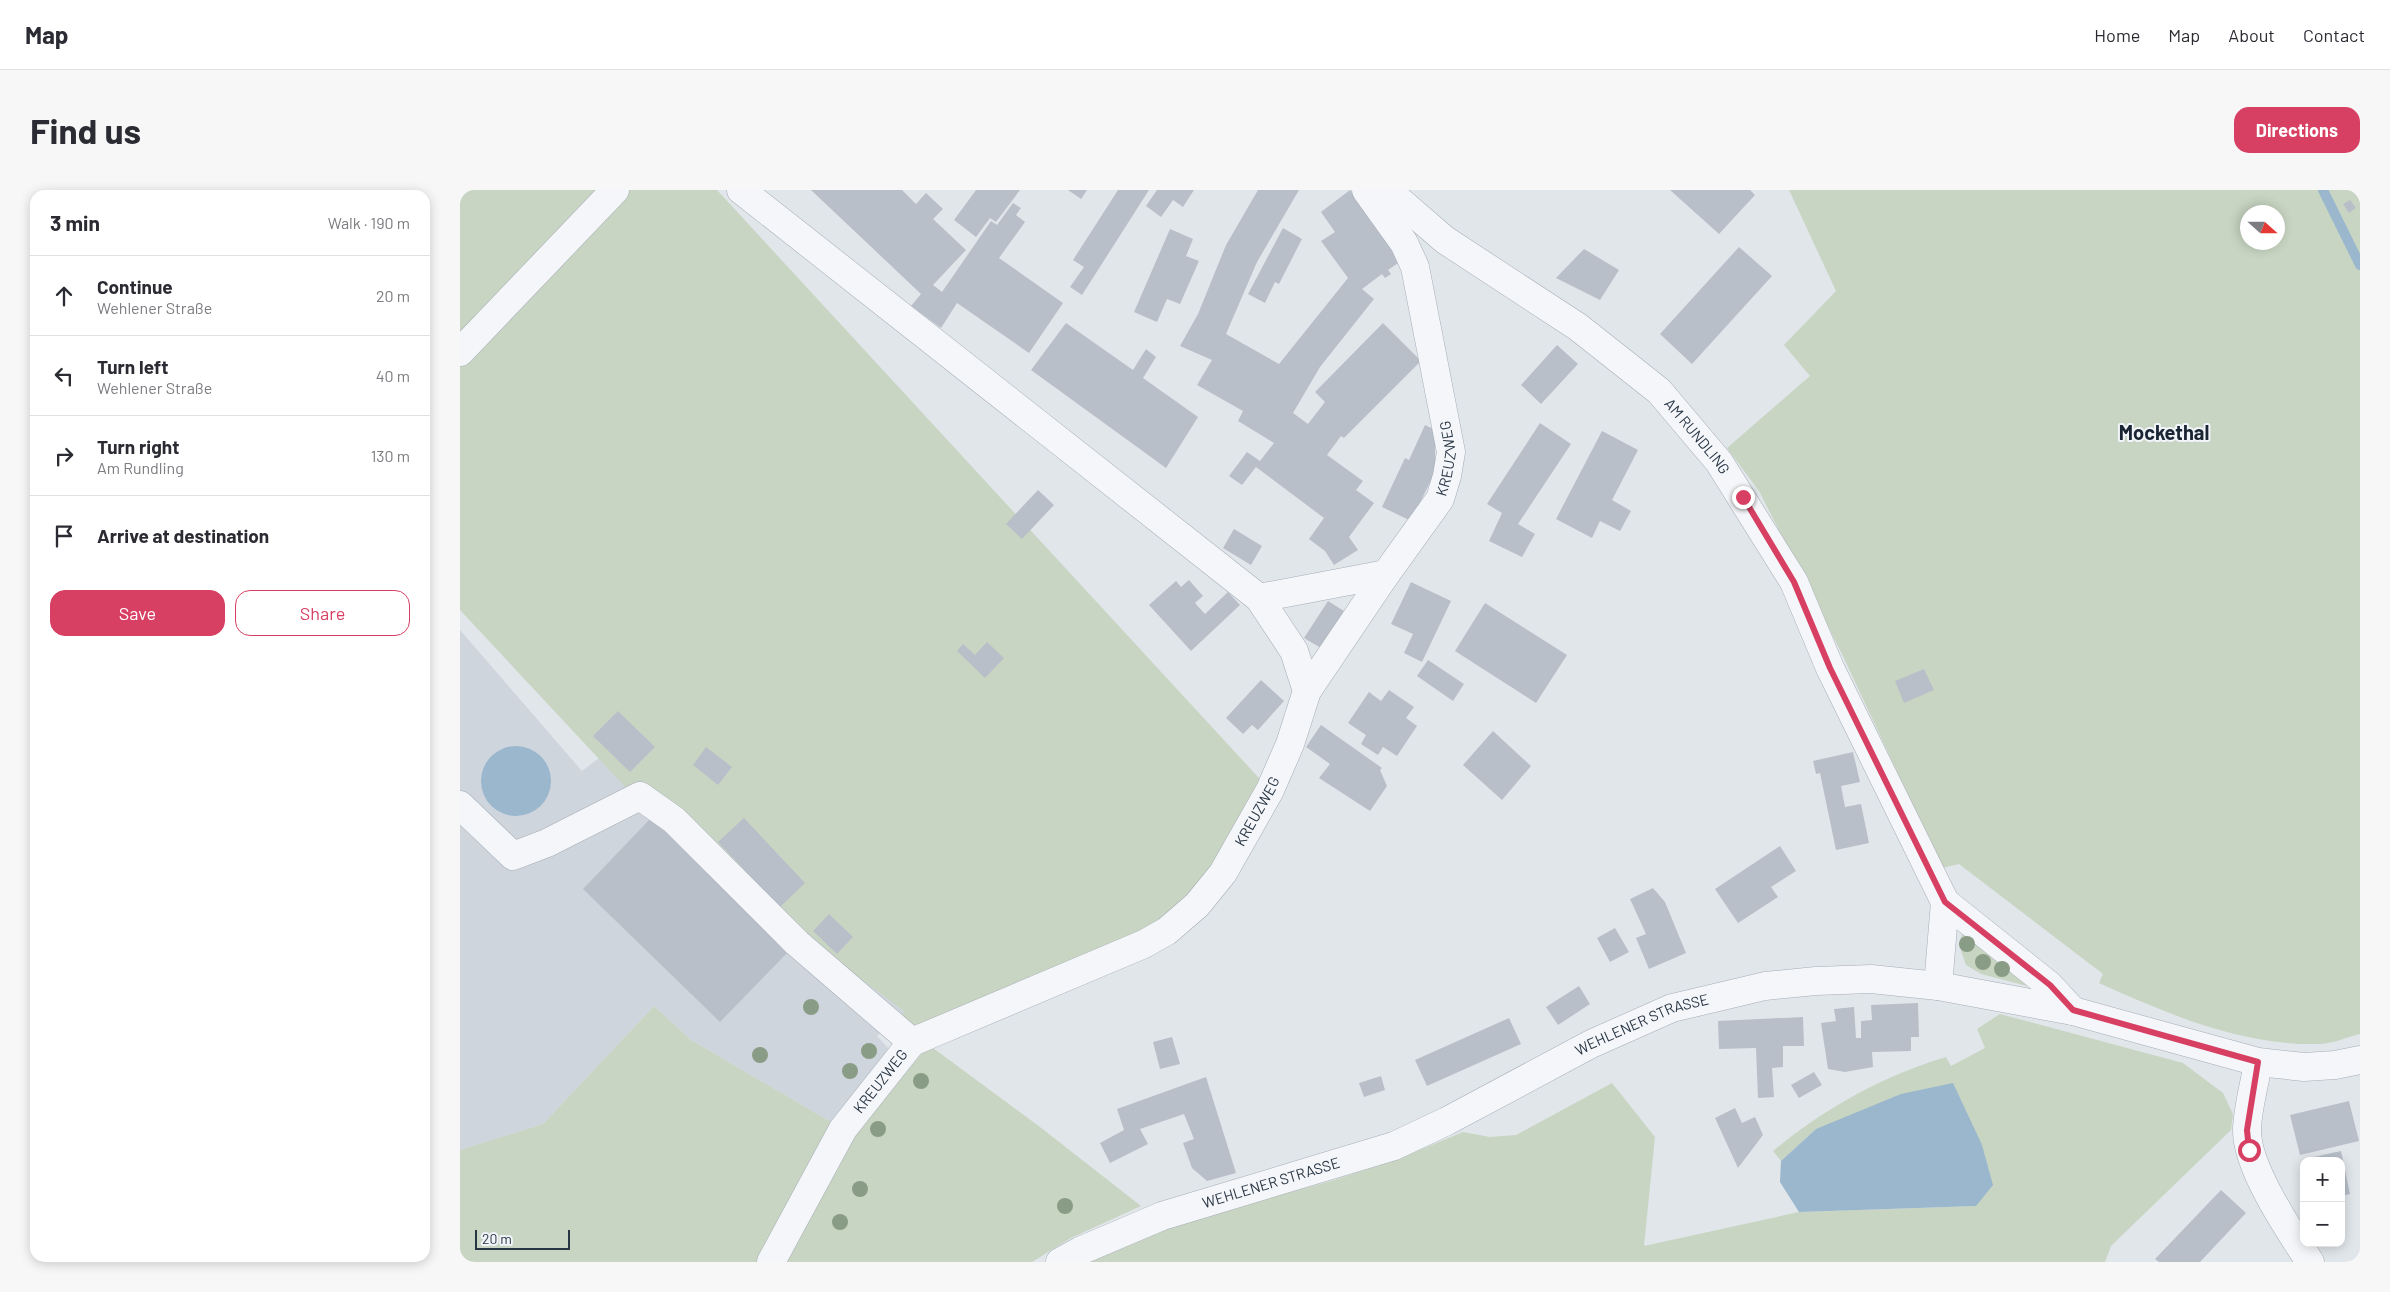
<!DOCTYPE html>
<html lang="en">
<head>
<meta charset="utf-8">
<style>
	body { margin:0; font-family:Barlow,sans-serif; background:#f7f7f7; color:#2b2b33 }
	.controls { position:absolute; right:15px; bottom:15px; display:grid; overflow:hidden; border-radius:10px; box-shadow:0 2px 12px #0003 }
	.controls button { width:45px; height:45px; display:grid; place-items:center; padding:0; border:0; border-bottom:1px solid #e1e1e2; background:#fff; color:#2b2b33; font:25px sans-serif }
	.compass { position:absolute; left:1780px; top:15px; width:45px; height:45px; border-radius:50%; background:#fff; box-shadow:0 2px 12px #0003; rotate:111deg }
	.scale { position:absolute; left:15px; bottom:12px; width:95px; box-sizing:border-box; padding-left:5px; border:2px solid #283544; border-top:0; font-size:14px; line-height:18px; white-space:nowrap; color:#283544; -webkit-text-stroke:4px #f1f4f8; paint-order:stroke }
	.stop { position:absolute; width:15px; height:15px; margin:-11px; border:4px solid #d73f63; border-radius:50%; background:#fff }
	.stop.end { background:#d73f63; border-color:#fff; box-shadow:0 1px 5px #0008 }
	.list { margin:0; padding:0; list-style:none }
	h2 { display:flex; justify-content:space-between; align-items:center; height:65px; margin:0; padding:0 20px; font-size:21px }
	h2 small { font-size:16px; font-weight:400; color:#7c7c81 }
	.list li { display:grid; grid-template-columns:32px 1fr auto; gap:15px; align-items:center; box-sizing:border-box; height:80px; padding:0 20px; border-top:1px solid #e1e1e2 }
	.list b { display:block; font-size:19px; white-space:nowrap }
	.list p { margin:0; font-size:16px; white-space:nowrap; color:#7c7c81 }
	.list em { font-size:16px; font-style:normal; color:#7c7c81 }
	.actions { display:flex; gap:10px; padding:15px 20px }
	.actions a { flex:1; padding:11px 0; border:1px solid #d73f63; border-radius:15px; text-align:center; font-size:18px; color:#d73f63 }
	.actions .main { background:#d73f63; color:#fff }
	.icon { flex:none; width:28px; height:28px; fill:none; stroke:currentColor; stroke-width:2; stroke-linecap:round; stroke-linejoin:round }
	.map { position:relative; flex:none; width:1900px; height:1072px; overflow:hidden; border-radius:15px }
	header { display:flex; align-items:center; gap:30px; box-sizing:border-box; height:70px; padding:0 25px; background:#fff; border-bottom:1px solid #e1e1e2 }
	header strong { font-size:24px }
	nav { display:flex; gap:28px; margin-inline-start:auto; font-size:18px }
	.intro { display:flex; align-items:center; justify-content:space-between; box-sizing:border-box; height:120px; padding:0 30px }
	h1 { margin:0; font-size:35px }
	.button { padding:12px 22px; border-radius:15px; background:#d73f63; color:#fff; font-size:18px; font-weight:700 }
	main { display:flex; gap:30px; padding:0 30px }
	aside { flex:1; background:#fff; border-radius:15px; box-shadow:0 2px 12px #0003 }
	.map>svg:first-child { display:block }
	.built { fill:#cfd5dd }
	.green { fill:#c8d5c2; fill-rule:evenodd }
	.water { fill:#9ab7cd }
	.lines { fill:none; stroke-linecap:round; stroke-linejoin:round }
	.stream { stroke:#9ab7cd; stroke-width:10 }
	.building { fill:#b8bfc9 }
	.minor-casing { stroke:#a6adb6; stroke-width:29 }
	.minor { stroke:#f4f6f9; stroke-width:28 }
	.tree { fill:#899c86 }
	.route { stroke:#d73f63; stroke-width:6 }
	.labels { text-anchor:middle; stroke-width:4; stroke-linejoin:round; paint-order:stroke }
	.street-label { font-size:15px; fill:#283544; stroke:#f1f4f8 }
	.district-label { font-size:20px; font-weight:bold; fill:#1a2534; stroke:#f1f4f8 }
</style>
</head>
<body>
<header>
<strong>Map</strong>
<nav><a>Home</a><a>Map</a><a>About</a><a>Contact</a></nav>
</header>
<div class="intro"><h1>Find us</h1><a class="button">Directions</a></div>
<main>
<aside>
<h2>3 min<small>Walk · 190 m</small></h2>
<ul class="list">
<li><svg class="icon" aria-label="ahead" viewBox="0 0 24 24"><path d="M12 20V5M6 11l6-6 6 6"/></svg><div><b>Continue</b><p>Wehlener Straße</p></div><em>20 m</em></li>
<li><svg class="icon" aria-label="left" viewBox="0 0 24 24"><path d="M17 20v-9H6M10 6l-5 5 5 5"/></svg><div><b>Turn left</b><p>Wehlener Straße</p></div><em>40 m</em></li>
<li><svg class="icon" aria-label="right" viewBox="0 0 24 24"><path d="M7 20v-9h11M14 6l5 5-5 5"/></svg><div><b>Turn right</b><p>Am Rundling</p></div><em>130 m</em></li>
<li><svg class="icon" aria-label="arrive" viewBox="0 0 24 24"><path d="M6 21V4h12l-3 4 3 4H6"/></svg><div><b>Arrive at destination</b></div></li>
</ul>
<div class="actions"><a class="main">Save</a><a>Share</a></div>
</aside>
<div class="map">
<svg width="1900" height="1072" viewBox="0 0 1900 1072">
	<rect width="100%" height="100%" fill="#e1e6eb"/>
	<path class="built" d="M 0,440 L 122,581 L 139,568 L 167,598 L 445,821 L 417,846 L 429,859 L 376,935 L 231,850 L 194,816 L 83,934 L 0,960 Z"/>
	<path class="green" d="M 0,0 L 144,0 L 0,152 Z
		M 165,0 L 257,0 L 810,600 L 737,715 L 452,852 L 431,834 L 444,821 L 339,742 L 167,599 L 0,420 L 0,171 Z
		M 1329,0 L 1893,0 L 1900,11 L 1900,844 C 1887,847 1872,854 1859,854 C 1781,856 1708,824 1639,793 L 1643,784 L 1499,674 L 1482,678 L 1382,464 L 1299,301 L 1267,258 L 1350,186 L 1324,155 L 1376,101 ZM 1788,22 L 1818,22 L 1818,52 L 1788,52 Z
		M 1505,741 L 1575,798 L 1521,784 L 1506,775 L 1499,755 L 1502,744 Z
		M 194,816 L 231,850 L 376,935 L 301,1072 L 0,1072 L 0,960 L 83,934 Z
		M 1540,824 L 1723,873 L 1763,903 L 1773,924 L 1771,940 L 1651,1056 L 1645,1072 L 630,1072 L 713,1034 L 871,991 L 933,971 L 1003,942 L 1030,947 L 1056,945 L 1152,893 L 1195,947 L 1184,1056 L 1339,1022 L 1516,1016 L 1356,939 L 1321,971 L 1313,961 C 1364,919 1422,886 1486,867 L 1491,876 L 1525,858 L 1517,839 Z
		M 469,855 L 580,937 L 681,1016 L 611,1048 L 572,1072 L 325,1072 L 393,945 Z"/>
	<path class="water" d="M21 591a35 35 0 1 1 70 0a35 35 0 1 1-70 0Z
		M 1493,893 L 1522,955 L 1533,995 L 1516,1016 L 1339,1022 L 1320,992 L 1321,971 L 1356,939 L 1441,904 Z"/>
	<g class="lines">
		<path class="stream" d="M 1863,0 L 1900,75"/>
	</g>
	<path class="building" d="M 351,0 L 442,0 L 456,14 L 466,3 L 483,19 L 473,29 L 506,60 L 473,95 L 482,102 L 531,31 L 537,35 L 553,13 L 561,18 L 556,25 L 565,32 L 539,68 L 603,113 L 569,163 L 497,113 L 481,138 L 451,116 L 461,104 Z
		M 516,0 L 560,0 L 536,32 L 530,28 L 516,47 L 494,30 Z
		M 608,0 L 627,0 L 621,9 Z
		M 658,0 L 689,0 L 622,105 L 610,97 L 624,77 L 613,70 Z
		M 697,0 L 734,0 L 723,17 L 713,10 L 701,27 L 686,16 Z
		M 798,0 L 839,0 L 797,72 L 766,144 L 819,174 L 888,88 L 861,51 L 875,42 L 861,22 L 890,0 L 941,71 L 928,80 L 931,84 L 925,88 L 922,84 L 902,99 L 914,109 L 860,177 L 833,223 L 848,234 L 865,212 L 855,202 L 923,133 L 961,171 L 884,248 L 881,246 L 867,265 L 903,291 L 896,300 L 914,313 L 889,347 L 898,360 L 874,375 L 865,361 L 849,349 L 864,328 L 796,277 L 782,295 L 769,286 L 787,262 L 800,271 L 814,253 L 778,231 L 783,221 L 737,195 L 752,170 L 720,156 L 738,124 L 766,55 Z
		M 1210,0 L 1290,0 L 1295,5 L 1259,44 Z
		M 1890,10 L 1896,18 L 1889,23 L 1883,14 Z
		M 823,38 L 842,49 L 819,94 L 815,92 L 805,113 L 788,104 Z
		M 710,39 L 733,49 L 726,66 L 739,71 L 720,114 L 707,109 L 697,132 L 674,122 Z
		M 1279,57 L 1312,86 L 1232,174 L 1200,144 Z
		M 1124,59 L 1159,80 L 1140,110 L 1096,88 Z
		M 606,133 L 673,180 L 686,159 L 696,167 L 683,188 L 738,227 L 706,278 L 571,180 Z
		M 1097,155 L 1118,174 L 1081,214 L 1061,195 Z
		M 1080,233 L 1111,254 L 1058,334 L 1075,344 L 1062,367 L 1029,351 L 1042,323 L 1027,314 Z
		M 965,235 L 975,240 L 975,282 L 951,331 L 922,317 L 945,268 L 949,270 Z
		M 1142,241 L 1178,260 L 1152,310 L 1171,321 L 1160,341 L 1140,331 L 1132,348 L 1096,329 Z
		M 578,300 L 594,315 L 562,349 L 546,334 Z
		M 774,339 L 802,356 L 791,375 L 763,358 Z
		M 729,390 L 743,406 L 735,413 L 745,424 L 768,402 L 780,415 L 731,461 L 689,415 L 716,391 L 721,397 Z
		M 951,392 L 991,411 L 962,472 L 944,463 L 953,444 L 931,434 Z
		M 868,411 L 884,421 L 861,458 L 844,448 Z
		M 1025,413 L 1107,465 L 1076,513 L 995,461 Z
		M 527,452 L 544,468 L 525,488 L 497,461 L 503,454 L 515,465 Z
		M 968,470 L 1004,494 L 993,511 L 957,486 Z
		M 1464,479 L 1474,500 L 1444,513 L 1435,491 Z
		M 801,490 L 824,511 L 798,540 L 792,535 L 783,544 L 766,528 Z
		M 929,500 L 954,517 L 946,528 L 957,536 L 937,566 L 923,557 L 918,565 L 901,554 L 906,545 L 888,533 L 909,502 L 921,511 Z
		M 158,521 L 195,557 L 170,582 L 133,546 Z
		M 861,535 L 922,578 L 920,580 L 927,596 L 910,621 L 859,588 L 870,574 L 846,557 Z
		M 1033,541 L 1071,576 L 1042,610 L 1003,575 Z
		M 246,557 L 272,577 L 258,595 L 233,575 Z
		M 1393,562 L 1400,592 L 1381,596 L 1385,617 L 1401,614 L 1409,653 L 1376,660 L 1360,583 L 1356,584 L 1353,571 Z
		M 191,628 L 328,762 L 260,832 L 123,699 Z
		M 284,628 L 345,693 L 320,717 L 258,652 Z
		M 1320,656 L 1336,681 L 1311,697 L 1318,707 L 1278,733 L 1255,699 Z
		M 1193,698 L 1205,712 L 1226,763 L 1189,779 L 1176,748 L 1186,744 L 1170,709 Z
		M 369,724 L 393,747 L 377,764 L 353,741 Z
		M 1155,738 L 1169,762 L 1150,772 L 1137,748 Z
		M 1119,796 L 1130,814 L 1098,835 L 1086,817 Z
		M 1458,813 L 1459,847 L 1451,847 L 1451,861 L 1412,862 L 1413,877 L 1385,882 L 1368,879 L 1361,833 L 1376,831 L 1374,819 L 1394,817 L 1396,848 L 1401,848 L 1401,831 L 1412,830 L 1411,815 Z
		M 1343,827 L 1344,856 L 1323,856 L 1323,877 L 1312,878 L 1314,907 L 1298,908 L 1296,858 L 1259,859 L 1258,831 Z
		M 1049,828 L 1061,854 L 967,896 L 955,870 Z
		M 712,847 L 720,874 L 700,879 L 693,852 Z
		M 1354,882 L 1362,895 L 1339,908 L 1331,895 Z
		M 921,886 L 925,900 L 904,907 L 899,893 Z
		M 746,887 L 776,983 L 747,991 L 732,978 L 723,953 L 734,949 L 724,924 L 680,939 L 688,954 L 650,973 L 640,953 L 664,940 L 657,919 Z
		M 1889,911 L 1899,951 L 1840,965 L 1830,925 Z
		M 1275,918 L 1282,933 L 1295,927 L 1303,945 L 1278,978 L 1255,928 Z
		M 1881,961 L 1890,1004 L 1881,1006 L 1881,971 L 1845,971 L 1845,969 Z
		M 1761,1000 L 1786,1023 L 1740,1072 L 1699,1072 L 1695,1069 Z"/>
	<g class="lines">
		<g class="minor-casing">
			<g id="minor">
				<path d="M 281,0 L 799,408 L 834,461 L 847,501"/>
				<path id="s1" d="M 927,0 L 985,50 L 1118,137 L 1199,201 L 1259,272 L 1334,392 L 1370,478 L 1485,712 L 1589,795 L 1613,821"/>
				<path d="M 0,162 L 155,0"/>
				<path d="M 799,408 L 926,384"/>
				<path d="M 0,615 L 53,666 L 87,653 L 180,606 L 214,630 L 337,753 L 452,852"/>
				<path d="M 1478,796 L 1485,712"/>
				<path d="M 1798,872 C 1795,894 1787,919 1787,941 C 1787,978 1829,1040 1850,1072"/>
				<path id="s2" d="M 311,1072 L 383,939 L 452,852 L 684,754 L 707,741 L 737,715 L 763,683 L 810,600 L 830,554 L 847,501 L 926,384 L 980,309 L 987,286 L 991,262 L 955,77 L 944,53 L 906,0"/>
				<path id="s3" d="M 600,1072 L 620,1061 L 702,1026 L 934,956 L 987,931 L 1131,854 L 1212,818 L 1305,796 L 1356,791 L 1411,789 L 1478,796 L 1613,821 L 1798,872 L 1844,877 L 1875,875 L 1900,870"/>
			</g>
		</g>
		<use href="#minor" class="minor"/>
	</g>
	<g class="tree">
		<circle cx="1507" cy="754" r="8"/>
		<circle cx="1523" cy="772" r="8"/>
		<circle cx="1542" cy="779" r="8"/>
		<circle cx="351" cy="817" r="8"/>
		<circle cx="409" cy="861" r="8"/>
		<circle cx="300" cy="865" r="8"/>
		<circle cx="390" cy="881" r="8"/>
		<circle cx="461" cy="891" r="8"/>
		<circle cx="418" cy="939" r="8"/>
		<circle cx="400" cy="999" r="8"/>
		<circle cx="605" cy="1016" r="8"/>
		<circle cx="380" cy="1032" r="8"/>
	</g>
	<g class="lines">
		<path class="route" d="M 1283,307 L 1334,392 L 1370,478 L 1485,712 L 1590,795 L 1613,820 L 1798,872 L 1787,940 L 1789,960"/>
	</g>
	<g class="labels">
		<g class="street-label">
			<text dy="5" stroke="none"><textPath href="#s1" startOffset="398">AM RUNDLING</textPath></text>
			<text dy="5" stroke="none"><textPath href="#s2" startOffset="1098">KREUZWEG</textPath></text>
			<text dy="5" stroke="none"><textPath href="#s2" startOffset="692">KREUZWEG</textPath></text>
			<text dy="5" stroke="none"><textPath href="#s3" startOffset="631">WEHLENER STRASSE</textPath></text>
			<text dy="5" stroke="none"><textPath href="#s2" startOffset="212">KREUZWEG</textPath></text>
			<text dy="5" stroke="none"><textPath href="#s3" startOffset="226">WEHLENER STRASSE</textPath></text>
		</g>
		<g class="district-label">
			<text x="1704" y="250">Mockethal</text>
		</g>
	</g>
</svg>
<div class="controls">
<button>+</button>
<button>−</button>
</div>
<svg class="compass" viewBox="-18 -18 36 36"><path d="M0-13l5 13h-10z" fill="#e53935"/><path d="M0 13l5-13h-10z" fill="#7c7c81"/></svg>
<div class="scale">20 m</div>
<div class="stop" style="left:1789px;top:960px"></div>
<div class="stop end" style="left:1283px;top:307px"></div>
</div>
</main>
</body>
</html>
